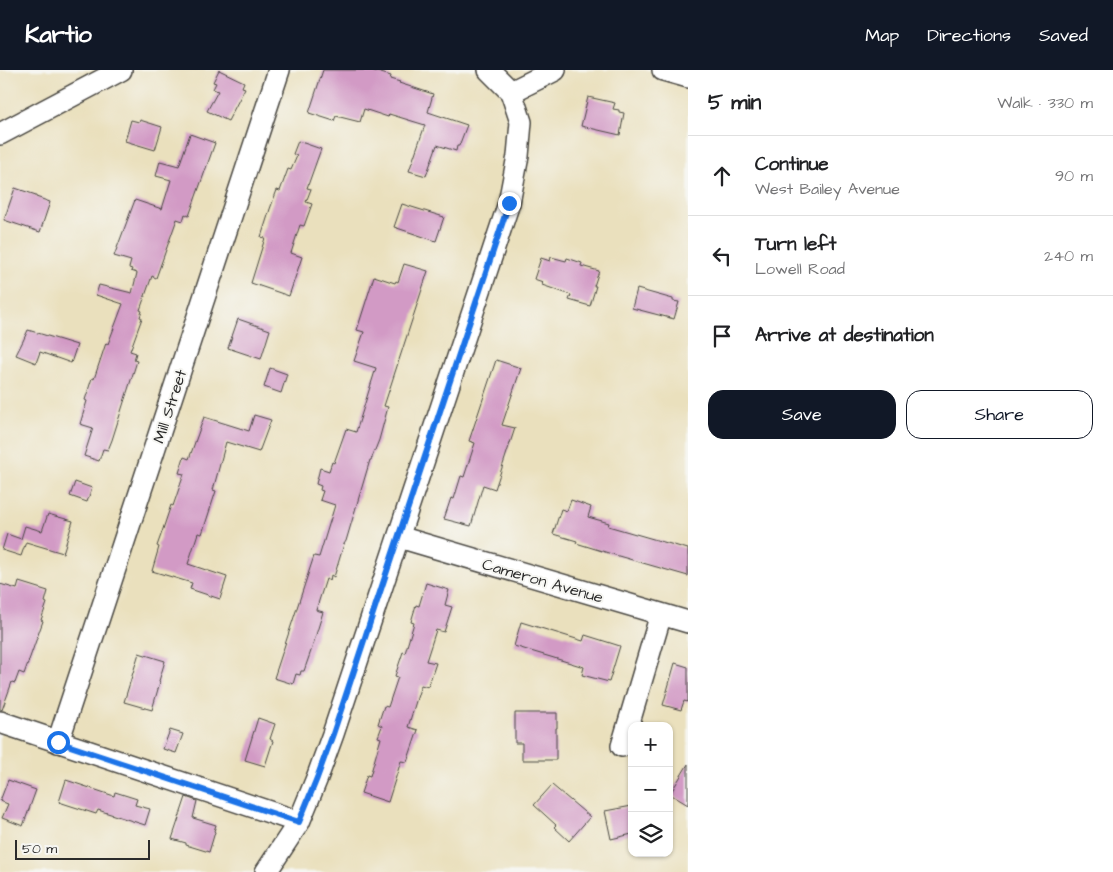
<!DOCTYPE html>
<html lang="en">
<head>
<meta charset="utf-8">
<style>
	body { margin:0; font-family:"Architects Daughter",sans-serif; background:#f6f6f6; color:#202124 }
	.controls { position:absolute; right:15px; bottom:15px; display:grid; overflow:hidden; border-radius:10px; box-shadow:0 1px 4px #0004 }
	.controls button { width:45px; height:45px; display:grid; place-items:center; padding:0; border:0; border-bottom:1px solid #e0e0e0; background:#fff; color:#202124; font:25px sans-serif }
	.scale { position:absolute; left:15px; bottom:12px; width:135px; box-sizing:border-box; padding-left:5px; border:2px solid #2b2b2b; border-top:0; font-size:14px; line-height:18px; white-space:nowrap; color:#2b2b2b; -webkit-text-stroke:4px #f6f6f2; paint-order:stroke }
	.stop { position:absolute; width:15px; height:15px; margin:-11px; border:4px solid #1a73e8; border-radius:50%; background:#fff }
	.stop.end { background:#1a73e8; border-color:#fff; box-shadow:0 1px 5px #0008 }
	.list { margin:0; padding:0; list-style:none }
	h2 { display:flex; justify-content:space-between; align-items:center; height:65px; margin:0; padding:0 20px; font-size:21px }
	h2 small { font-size:16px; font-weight:400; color:#757577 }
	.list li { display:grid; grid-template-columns:32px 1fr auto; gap:15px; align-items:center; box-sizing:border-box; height:80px; padding:0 20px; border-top:1px solid #e0e0e0 }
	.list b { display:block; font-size:19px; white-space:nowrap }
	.list p { margin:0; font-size:16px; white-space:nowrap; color:#757577 }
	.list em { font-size:16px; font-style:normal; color:#757577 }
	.actions { display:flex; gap:10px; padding:15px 20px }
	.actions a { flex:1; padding:11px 0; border:1px solid #111827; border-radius:15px; text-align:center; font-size:18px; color:#111827 }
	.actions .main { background:#111827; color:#fff }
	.icon { flex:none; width:28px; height:28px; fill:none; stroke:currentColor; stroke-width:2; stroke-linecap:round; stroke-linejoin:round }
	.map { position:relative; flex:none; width:688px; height:802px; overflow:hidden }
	header { display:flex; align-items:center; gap:30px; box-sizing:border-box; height:70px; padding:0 25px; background:#111827; color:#fff }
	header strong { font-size:24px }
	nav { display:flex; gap:28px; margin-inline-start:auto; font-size:18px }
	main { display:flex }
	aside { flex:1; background:#fff }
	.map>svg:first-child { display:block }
	.building { fill:#d29ac5 }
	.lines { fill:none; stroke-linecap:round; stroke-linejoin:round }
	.minor-casing { stroke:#484641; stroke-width:24 }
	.minor { stroke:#fff; stroke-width:21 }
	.route { stroke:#1a73e8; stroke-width:6 }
	.labels { text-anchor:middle; stroke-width:4; stroke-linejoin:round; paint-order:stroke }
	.street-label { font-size:16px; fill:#2b2b2b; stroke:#f6f6f2 }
</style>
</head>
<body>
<header>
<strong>Kartio</strong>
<nav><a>Map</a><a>Directions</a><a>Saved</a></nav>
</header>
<main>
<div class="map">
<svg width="688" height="802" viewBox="0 0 688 802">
	<rect width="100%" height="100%" fill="#f6f6f2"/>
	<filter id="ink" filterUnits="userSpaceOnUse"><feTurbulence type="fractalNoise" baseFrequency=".02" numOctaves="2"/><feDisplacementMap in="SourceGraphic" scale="10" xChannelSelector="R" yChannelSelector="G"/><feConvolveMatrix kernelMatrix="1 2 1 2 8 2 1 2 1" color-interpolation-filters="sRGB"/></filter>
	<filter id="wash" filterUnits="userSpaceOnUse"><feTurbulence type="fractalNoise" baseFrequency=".0096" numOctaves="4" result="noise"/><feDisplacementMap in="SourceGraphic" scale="20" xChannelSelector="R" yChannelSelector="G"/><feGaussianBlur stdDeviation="1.12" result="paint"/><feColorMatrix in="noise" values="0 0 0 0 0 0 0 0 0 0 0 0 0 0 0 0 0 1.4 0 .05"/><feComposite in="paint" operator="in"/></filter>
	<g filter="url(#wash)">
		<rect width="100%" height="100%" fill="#eae0bd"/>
		<g id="blocks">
			<path class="building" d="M 219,0 L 244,12 L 242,17 L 245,18 L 228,51 L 207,41 L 218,21 L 213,19 L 216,13 L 213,12 Z
				M 323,0 L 371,0 L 391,6 L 390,9 L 400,12 L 399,13 L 433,24 L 428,42 L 467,55 L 459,76 L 457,76 L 456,81 L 437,75 L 426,106 L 409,101 L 425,55 L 389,44 L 388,47 L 364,39 L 360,52 L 336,46 L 334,51 L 309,43 Z
				M 588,27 L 615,33 L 613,39 L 619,40 L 619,42 L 624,43 L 620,65 L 581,56 Z
				M 131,50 L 139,52 L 140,50 L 162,57 L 155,80 L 125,71 Z
				M 190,64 L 215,73 L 189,146 L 185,144 L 183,151 L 177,149 L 156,208 L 152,206 L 140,240 L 142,241 L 140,247 L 142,248 L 130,281 L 136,283 L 134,290 L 137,291 L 112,370 L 108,380 L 103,379 L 99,391 L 84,386 L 93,358 L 80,354 L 87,331 L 85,330 L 92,308 L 94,309 L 106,273 L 108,274 L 123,234 L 96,225 L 99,215 L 132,223 L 137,203 L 131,201 L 132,199 L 129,198 L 131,191 L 114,186 L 135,130 L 162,139 L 171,110 L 156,106 L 160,91 L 179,96 Z
				M 298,71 L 321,79 L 307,118 L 311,119 L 306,132 L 312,134 L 304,156 L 300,155 L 291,183 L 302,187 L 289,226 L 251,213 L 265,168 L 261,167 L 270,139 L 277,120 L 280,121 L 288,99 L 291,100 L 297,86 L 293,84 Z
				M 15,118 L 36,125 L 36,127 L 50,132 L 40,162 L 4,150 Z
				M 402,134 L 444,147 L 436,171 L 394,157 Z
				M 551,187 L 566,191 L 567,188 L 582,193 L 581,196 L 599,201 L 594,216 L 596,216 L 590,236 L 569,230 L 571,225 L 542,215 L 543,212 L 534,209 L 541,188 L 550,191 Z
				M 404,194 L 428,201 L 384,336 L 388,337 L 379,370 L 371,390 L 370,390 L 346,471 L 344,474 L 334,507 L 331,505 L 330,511 L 326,509 L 316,540 L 323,542 L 312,578 L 304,601 L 301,601 L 300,605 L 296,604 L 293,614 L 274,608 L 314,486 L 319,487 L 335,435 L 320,430 L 323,421 L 320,420 L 321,416 L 316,414 L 320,398 L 329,401 L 332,392 L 334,393 L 346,359 L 356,362 L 376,298 L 354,291 L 364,262 L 357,260 L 374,206 L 395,213 L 396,211 L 398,212 Z
				M 637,219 L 673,229 L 673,231 L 679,232 L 674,249 L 632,238 Z
				M 238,249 L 270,260 L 261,289 L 228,278 Z
				M 28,260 L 77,275 L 71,293 L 40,282 L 36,293 L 16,285 L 23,271 Z
				M 496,290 L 521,298 L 502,355 L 515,358 L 495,419 L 483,415 L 471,456 L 444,449 L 451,428 L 454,429 L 461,406 L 464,407 L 475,373 L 469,371 Z
				M 270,298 L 287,304 L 281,323 L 264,317 Z
				M 254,345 L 271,350 L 259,382 L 226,372 L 213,420 L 216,421 L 202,464 L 198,463 L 188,494 L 227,507 L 220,529 L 190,519 L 192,513 L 152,501 L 159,477 L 157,476 L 162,462 L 171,435 L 173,436 L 184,404 L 179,403 L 184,387 L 189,389 L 204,347 L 249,361 Z
				M 75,412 L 92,418 L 87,432 L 70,426 Z
				M 571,430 L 591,437 L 588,447 L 609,453 L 608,456 L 688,479 L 688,506 L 615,485 L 576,473 L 577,471 L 553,464 L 561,439 L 567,441 Z
				M 48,444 L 73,451 L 63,483 L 26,472 L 21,486 L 2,480 L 7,464 L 21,469 L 25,456 L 42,461 Z
				M 19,512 L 48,521 L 45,532 L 47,533 L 41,550 L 43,551 L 24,604 L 19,602 L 15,613 L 12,612 L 2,640 L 0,639 L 0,514 L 17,519 Z
				M 426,513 L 449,520 L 445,535 L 452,537 L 444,562 L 436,560 L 426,591 L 436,593 L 428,617 L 421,615 L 408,657 L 418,660 L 407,692 L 401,691 L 388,732 L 361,723 L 367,705 L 370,706 L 381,668 L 378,667 L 382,656 L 378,654 L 384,636 L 388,637 L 398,607 L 395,606 L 403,582 L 405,583 L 414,553 L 411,552 L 416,535 L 419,536 Z
				M 521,552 L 583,571 L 585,565 L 620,576 L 609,612 L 582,605 L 584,597 L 514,576 Z
				M 139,583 L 165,591 L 159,611 L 160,612 L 152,640 L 124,632 Z
				M 675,593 L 688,597 L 688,632 L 684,631 L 681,640 L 663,635 Z
				M 515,643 L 557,643 L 557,658 L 556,658 L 556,690 L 522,690 L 522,673 L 515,673 Z
				M 258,648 L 275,654 L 270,669 L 273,671 L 265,696 L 245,690 Z
				M 170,660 L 183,664 L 176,683 L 163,679 Z
				M 688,694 L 688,735 L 670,724 Z
				M 8,710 L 36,720 L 23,756 L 2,748 L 8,734 L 0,731 Z
				M 66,710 L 114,726 L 115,722 L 137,729 L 135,735 L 150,739 L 145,755 L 98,740 L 96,744 L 59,732 Z
				M 552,715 L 590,747 L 569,771 L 554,757 L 556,755 L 534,735 Z
				M 186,727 L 197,731 L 193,748 L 216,755 L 214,761 L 215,762 L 209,782 L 186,775 L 186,773 L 172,769 Z
				M 632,736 L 632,764 L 611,769 L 605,741 Z"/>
		</g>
	</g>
	<g filter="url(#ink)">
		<use href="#blocks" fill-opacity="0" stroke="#484641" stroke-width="1"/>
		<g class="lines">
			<g class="minor-casing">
				<path id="minor" d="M 663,0 L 688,7
					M 511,22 L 555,0
					M 0,64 L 121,0
					M 399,467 L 688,552
					M 0,652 L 299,752
					M 58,672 L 279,0
					M 622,676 L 661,544
					M 266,802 L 299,752 L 317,708 L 333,664 L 509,133 L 518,86 L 521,52 L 511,22 L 489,0"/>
			</g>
			<use href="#minor" class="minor"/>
		</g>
	</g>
	<g class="lines" filter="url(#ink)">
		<path class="route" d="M 58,672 L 299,752 L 317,708 L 333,664 L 509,133"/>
	</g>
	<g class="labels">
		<g class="street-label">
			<text transform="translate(169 336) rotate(-72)" y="6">Mill Street</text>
			<text transform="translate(543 510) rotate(16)" y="6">Cameron Avenue</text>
		</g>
	</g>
</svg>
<div class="controls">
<button>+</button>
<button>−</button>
<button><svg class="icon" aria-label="layers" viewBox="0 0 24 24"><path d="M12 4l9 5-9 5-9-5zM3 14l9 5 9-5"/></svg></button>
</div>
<div class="scale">50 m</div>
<div class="stop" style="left:58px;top:672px"></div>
<div class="stop end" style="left:509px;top:133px"></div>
</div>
<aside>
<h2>5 min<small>Walk · 330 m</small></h2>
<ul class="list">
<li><svg class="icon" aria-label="ahead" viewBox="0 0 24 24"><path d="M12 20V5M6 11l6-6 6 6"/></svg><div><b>Continue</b><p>West Bailey Avenue</p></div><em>90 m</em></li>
<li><svg class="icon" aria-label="left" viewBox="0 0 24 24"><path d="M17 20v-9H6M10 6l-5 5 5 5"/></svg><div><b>Turn left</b><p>Lowell Road</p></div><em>240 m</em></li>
<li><svg class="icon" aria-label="arrive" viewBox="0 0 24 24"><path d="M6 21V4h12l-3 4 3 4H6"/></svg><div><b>Arrive at destination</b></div></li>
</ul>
<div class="actions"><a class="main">Save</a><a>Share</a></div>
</aside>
</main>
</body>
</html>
